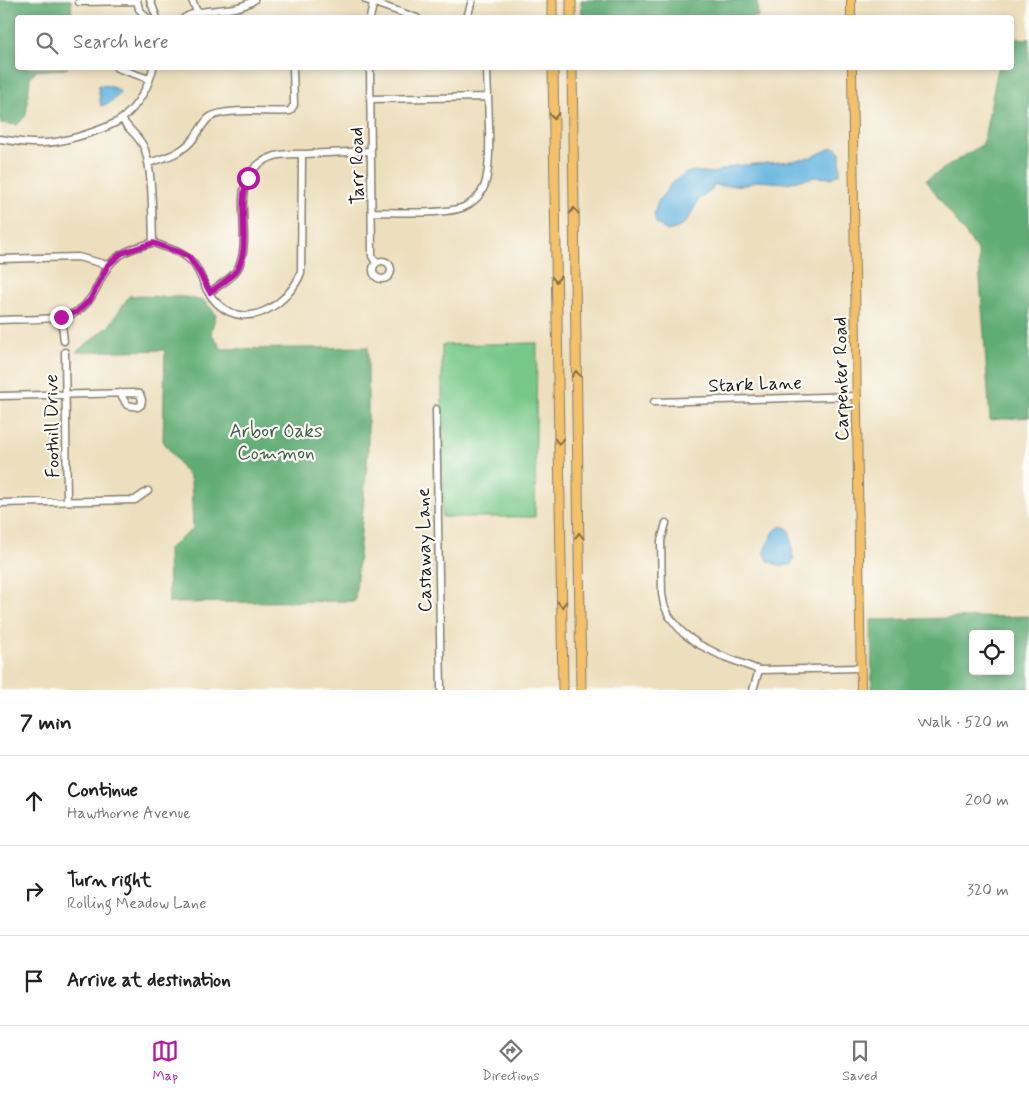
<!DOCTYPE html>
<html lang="en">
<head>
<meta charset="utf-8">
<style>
	body { margin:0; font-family:Mynerve,sans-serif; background:#f6f6f6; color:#222 }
	.controls { position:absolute; right:15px; bottom:15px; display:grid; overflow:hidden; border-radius:5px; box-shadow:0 2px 8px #0003 }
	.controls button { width:45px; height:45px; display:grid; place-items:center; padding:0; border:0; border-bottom:1px solid #e0e0e0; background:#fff; color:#222; font:25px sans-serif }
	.stop { position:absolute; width:15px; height:15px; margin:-11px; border:4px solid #b5179e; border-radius:50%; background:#fff }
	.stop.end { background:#b5179e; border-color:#fff; box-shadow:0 1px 5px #0008 }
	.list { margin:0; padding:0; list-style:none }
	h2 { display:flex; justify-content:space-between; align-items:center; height:65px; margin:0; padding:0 20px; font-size:21px }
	h2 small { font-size:16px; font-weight:400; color:#767676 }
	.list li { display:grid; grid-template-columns:32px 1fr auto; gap:15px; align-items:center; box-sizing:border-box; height:90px; padding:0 20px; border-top:1px solid #e0e0e0 }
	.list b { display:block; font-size:19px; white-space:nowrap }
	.list p { margin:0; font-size:16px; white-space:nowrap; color:#767676 }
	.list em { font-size:16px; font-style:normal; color:#767676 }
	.icon { flex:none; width:28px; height:28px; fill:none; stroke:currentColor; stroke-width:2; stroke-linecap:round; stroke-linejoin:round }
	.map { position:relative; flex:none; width:1029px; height:690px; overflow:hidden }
	.search { position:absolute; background:#fff; box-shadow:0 2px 8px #0003; left:15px; right:15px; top:15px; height:55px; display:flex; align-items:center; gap:12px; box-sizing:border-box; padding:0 18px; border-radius:5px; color:#767676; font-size:19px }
	.sheet { height:335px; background:#fff }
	nav { display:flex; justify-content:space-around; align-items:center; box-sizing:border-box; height:70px; border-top:1px solid #e0e0e0; background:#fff; font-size:14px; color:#767676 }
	nav a { display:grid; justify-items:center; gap:2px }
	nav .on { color:#b5179e }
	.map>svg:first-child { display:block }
	.green { fill:#77c788; stroke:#4a7252 }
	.forest { fill:#61ac74; stroke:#3e6448; fill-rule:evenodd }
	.water { fill:#64b4df; stroke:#40687e }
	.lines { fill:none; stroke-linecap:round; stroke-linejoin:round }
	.minor-casing { stroke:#847e6d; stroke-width:9 }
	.major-casing { stroke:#847e6d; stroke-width:10 }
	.highway-casing { stroke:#847e6d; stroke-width:11 }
	.minor { stroke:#fff; stroke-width:6 }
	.major { stroke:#f4c16a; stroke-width:8 }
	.highway { stroke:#f4c16a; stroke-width:9 }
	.oneway { stroke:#886e43 }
	.route { stroke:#b5179e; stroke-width:6 }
	.labels { text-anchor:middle; stroke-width:4.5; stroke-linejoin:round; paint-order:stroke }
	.street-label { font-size:19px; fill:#1c1c1c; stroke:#fdfcf7 }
	.park-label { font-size:19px; fill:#406047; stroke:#fdfcf7 }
</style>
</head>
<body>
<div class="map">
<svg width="1029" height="690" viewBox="0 0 1029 690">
	<rect width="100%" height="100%" fill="#fdfcf7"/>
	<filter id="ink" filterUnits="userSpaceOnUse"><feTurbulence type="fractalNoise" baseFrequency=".02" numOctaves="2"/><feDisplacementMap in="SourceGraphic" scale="10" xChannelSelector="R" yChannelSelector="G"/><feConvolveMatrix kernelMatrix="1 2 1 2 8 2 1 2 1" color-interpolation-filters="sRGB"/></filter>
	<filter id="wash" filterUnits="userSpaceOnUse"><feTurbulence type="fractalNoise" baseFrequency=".0096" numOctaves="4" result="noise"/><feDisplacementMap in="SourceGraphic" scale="20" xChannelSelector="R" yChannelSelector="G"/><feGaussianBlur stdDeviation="1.12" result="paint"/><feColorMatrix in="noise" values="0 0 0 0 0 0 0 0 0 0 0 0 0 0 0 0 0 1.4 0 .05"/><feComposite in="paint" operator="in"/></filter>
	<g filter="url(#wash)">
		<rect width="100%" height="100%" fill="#eddfbe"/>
		<path class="green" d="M 537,343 L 535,517 L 442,517 L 442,345 Z"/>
		<path class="forest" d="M 0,0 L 71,0 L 72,17 L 18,18 L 18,68 L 68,68 L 64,69 L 35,71 L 30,78 L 26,115 L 17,125 L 0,123 Z
			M 581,0 L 757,0 L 758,17 L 582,17 Z
			M 1012,38 L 1029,39 L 1029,417 L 990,420 L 978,251 L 926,180 L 983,144 L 998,68 L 1012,68 Z
			M 129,296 L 185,297 L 204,301 L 216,314 L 211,333 L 222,349 L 368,347 L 368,451 L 355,601 L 169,603 L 168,549 L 193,529 L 191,480 L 163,441 L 165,350 L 76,352 L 109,326 Z
			M 1029,616 L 1029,690 L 872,690 L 871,620 ZM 973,634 L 1010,634 L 1010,671 L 973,671 Z"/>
		<path class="water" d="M 99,85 L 109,86 L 119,90 L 120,94 L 110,103 L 101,106 L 98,86 Z
			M 833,147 L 837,148 L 840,152 L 840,173 L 832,178 L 815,177 L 787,183 L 757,181 L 746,185 L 719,186 L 714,184 L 712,190 L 699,199 L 687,221 L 678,228 L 667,231 L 656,223 L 654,214 L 658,202 L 671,184 L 686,173 L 694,171 L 714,173 L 733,166 L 792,161 L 812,157 Z
			M 782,526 L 788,529 C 794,541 790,548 794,560 L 790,565 L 781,566 L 768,561 L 764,550 L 775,530 Z"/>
	</g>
	<g filter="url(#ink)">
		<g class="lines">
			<g class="minor-casing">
				<path id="minor" d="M 137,0 L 139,9 L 147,18
					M 150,0 L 157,18
					M 192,0 L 197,12
					M 366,0 L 417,18
					M 79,2 L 137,1
					M 184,18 C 206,5 233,15 254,0
					M 370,18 L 374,0
					M 467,18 L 472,0
					M 117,68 L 149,79
					M 370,68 L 372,256 L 376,263
					M 370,99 L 487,97
					M 122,119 C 128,130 141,137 145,150 C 153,174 152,217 153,243
					M 0,139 C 14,141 28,144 43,143 C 61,143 110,129 124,117 C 138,105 149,86 153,68
					M 148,163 C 165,158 183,153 194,138 C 199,132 204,121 210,117 C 227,107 270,113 290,111 L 294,105 L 293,68
					M 372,212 C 394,212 445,215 464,207 C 471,204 480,196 483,189 C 494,169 487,94 487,68
					M 0,259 L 78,257 L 108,265
					M373 270a9 9 0 1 1 18 0a9 9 0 1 1-18 0Z
					M 210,292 C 221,284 235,277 240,264 C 254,227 222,173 275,156 C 285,153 295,154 305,154 C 327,153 348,152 370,151
					M 61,317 L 64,341
					M 0,320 C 19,319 64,321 78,311 C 106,290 95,262 135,248 C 140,247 148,243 153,243 C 158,244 163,247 168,248 C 208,261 195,284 219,305 C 249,331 289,303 301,273 L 302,154
					M 65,352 L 67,501
					M 0,396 L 133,393 L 140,394 L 142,400 L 141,405 L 138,407 L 127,405 L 120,393
					M 654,402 L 857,396
					M 436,409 L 441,690
					M 0,503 L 135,500 L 148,491
					M 666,523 L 661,541 L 662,594 L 664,605 L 669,616 L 683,633 L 698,644 L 722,656 L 759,670 L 860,668
					M 753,690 L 759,670"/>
			</g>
			<g class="major-casing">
				<path id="major" d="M 851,0 L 851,18
					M 852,68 L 861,690"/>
			</g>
			<g class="highway-casing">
				<path id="highway" d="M 552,0 L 552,18
					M 571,0 L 571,18
					M 553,68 L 563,690
					M 572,68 L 581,690"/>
			</g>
			<use href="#minor" class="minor"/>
			<use href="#major" class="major"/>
			<use href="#highway" class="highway"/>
		</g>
		<defs><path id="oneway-chevron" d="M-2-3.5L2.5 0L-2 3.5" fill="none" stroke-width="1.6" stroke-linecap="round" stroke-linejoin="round" transform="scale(1.25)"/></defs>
		<g class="oneway">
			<use href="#oneway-chevron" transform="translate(554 116) rotate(89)"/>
			<use href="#oneway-chevron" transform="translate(574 211) rotate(-91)"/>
			<use href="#oneway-chevron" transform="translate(556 279) rotate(89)"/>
			<use href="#oneway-chevron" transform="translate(576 374) rotate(-91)"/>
			<use href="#oneway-chevron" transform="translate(559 441) rotate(89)"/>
			<use href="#oneway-chevron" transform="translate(579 536) rotate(-91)"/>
			<use href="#oneway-chevron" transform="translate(562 604) rotate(89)"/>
		</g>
	</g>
	<g class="lines" filter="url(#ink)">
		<path class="route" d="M 61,317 L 77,312 L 90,300 L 108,265 L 122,253 L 153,243 L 179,252 L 189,257 L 199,272 L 210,292 C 219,286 230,279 237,270 C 252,246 236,206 248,178"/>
	</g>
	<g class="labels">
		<g class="street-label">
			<text transform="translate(356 166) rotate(-91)" y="7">Tarr Road</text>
			<text transform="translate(840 379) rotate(-91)" y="7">Carpenter Road</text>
			<text transform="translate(755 383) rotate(-2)" y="7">Stark Lane</text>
			<text transform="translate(51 426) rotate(-91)" y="7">Foothill Drive</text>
			<text transform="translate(423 550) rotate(-91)" y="7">Castaway Lane</text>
		</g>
		<g class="park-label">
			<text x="276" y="437">Arbor Oaks<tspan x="276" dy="22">Common</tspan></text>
		</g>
	</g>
</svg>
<div class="controls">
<button><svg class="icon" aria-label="locate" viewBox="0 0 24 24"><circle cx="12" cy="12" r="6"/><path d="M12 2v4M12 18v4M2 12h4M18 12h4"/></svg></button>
</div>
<div class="stop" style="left:248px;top:178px"></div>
<div class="stop end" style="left:61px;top:317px"></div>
<div class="search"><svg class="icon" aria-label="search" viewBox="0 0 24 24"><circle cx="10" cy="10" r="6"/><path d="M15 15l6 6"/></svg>Search here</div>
</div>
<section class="sheet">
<h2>7 min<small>Walk · 520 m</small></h2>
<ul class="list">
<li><svg class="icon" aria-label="ahead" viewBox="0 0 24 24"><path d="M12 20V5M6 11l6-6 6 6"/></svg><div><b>Continue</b><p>Hawthorne Avenue</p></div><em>200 m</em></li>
<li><svg class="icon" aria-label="right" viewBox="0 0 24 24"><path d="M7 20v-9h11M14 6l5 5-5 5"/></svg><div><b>Turn right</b><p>Rolling Meadow Lane</p></div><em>320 m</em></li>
<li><svg class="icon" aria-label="arrive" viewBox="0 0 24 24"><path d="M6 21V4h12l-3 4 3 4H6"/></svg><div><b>Arrive at destination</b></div></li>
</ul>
</section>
<nav>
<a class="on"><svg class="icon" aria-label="map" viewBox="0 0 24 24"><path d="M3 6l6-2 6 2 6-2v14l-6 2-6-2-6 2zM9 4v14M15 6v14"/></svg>Map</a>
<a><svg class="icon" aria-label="directions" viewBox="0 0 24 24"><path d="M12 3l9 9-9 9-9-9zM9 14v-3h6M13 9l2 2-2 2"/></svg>Directions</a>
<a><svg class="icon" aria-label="saved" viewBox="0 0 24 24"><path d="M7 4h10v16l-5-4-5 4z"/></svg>Saved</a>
</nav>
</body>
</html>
